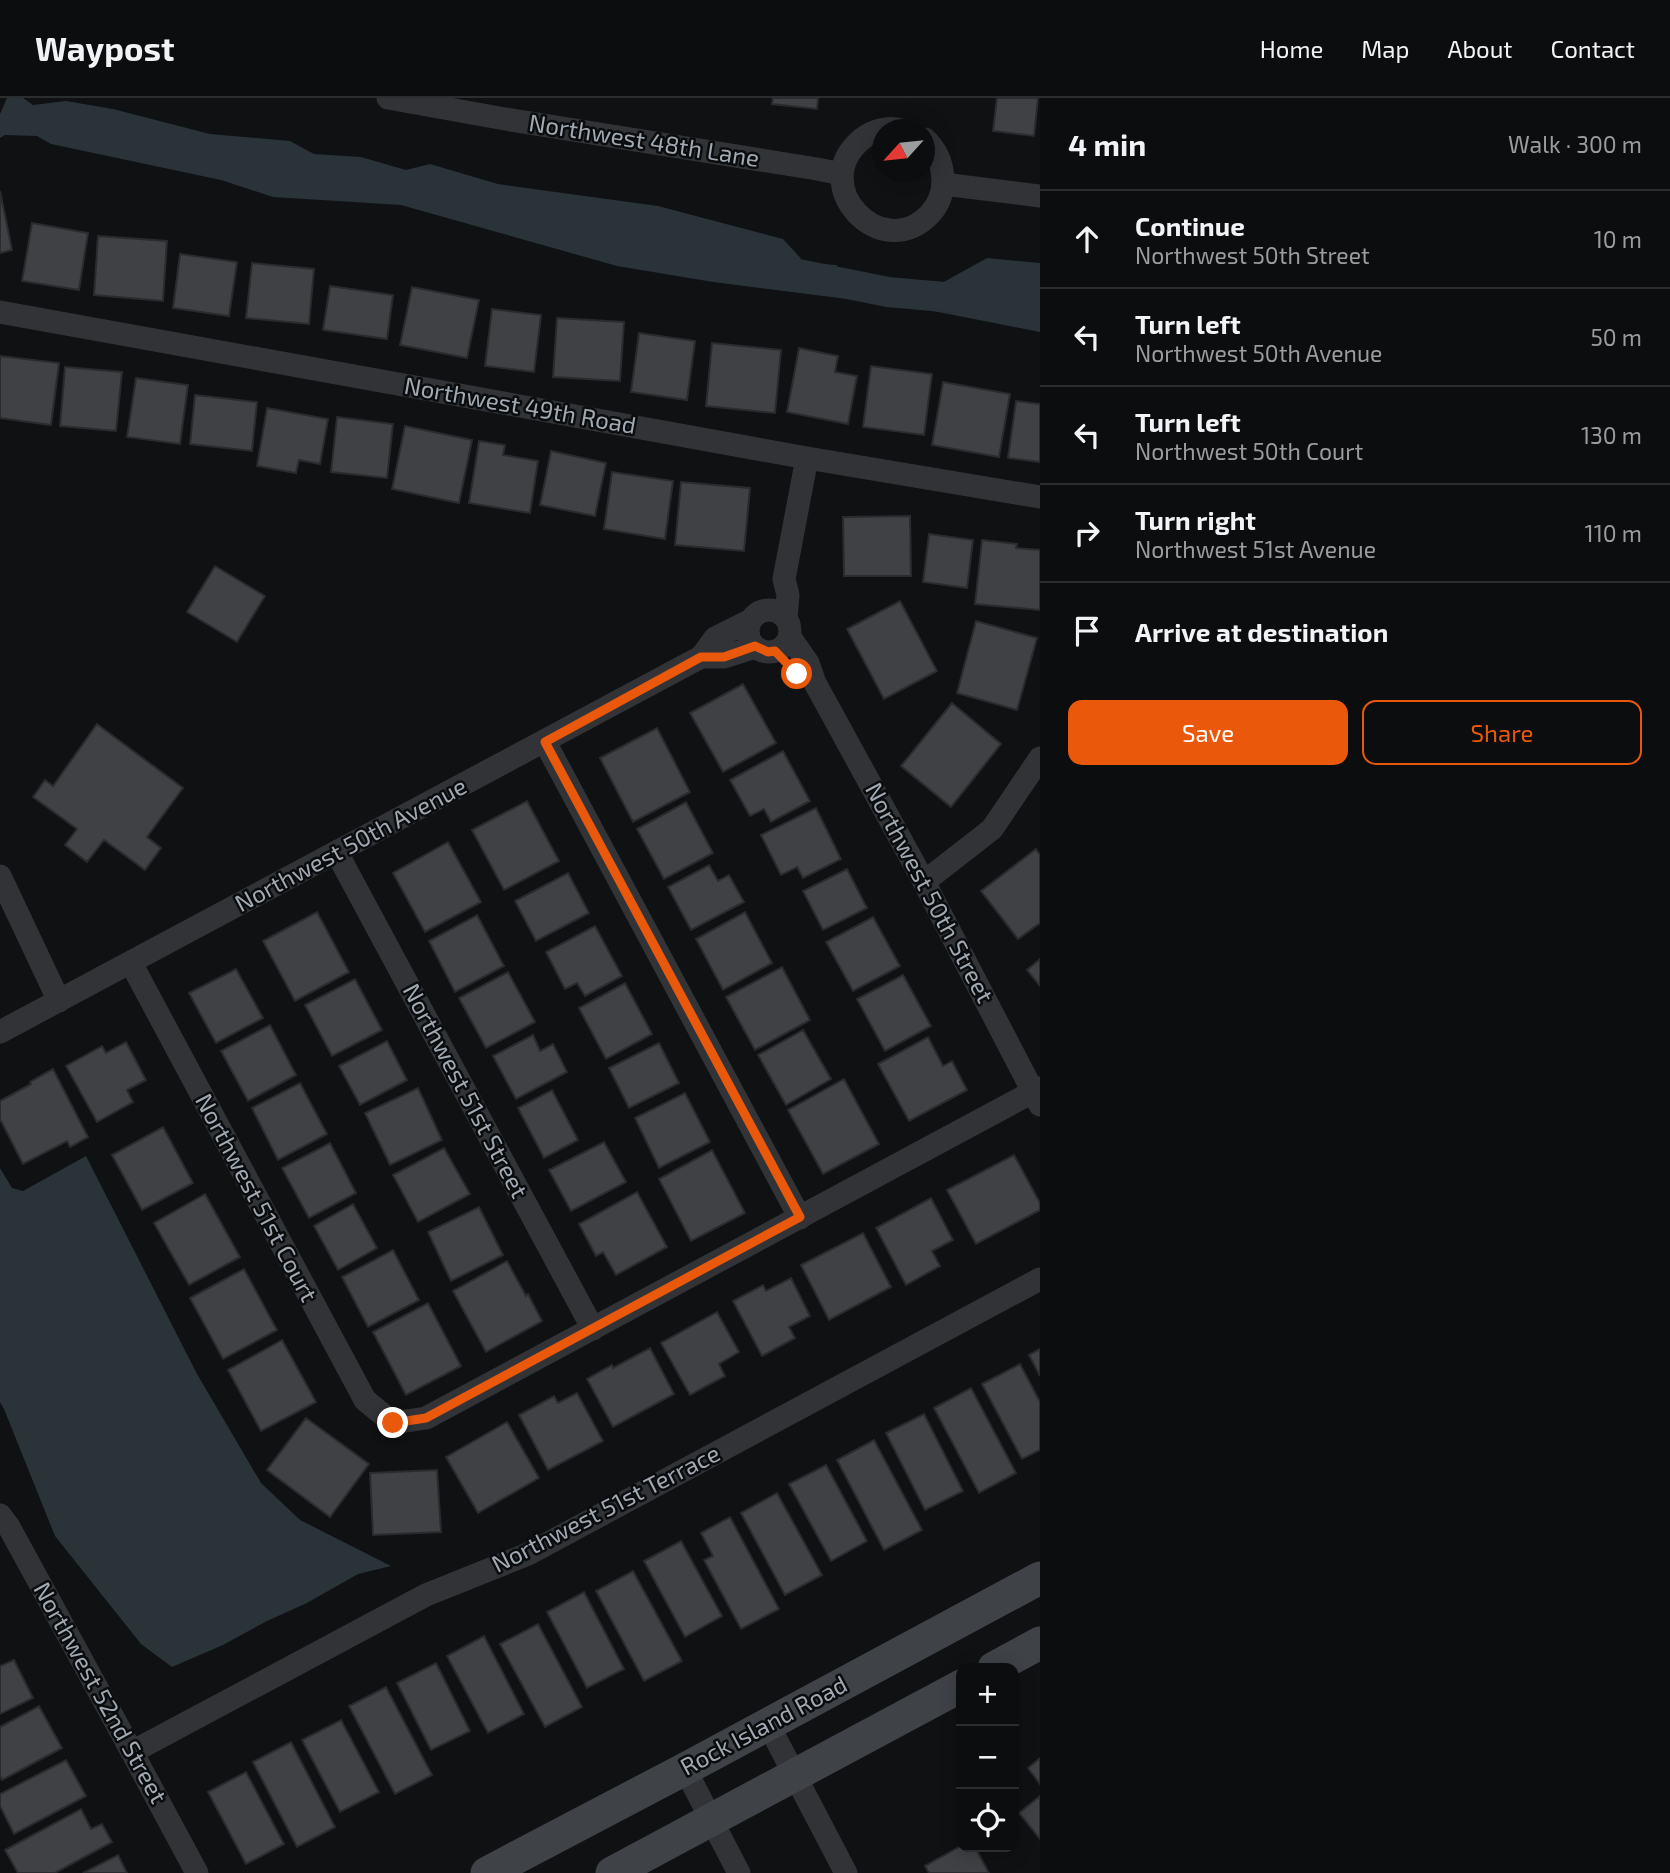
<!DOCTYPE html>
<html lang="en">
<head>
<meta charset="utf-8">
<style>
	body { margin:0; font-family:"Exo 2",sans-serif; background:#151617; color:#f1f3f6 }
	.controls { position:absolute; right:21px; bottom:21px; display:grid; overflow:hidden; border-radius:14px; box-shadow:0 4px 18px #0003 }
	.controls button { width:63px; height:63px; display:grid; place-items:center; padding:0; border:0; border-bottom:2px solid #2c2d2e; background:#0c0d0e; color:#f1f3f6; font:35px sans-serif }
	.compass { position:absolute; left:872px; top:21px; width:63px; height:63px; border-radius:50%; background:#0c0d0e; box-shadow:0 4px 18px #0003; rotate:243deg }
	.stop { position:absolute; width:21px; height:21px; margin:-16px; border:5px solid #ea580c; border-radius:50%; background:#fff }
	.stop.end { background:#ea580c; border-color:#fff; box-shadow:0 2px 7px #0008 }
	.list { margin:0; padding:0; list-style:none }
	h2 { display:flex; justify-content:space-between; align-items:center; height:91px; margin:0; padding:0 28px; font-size:30px }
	h2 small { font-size:23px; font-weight:400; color:#9a9c9e }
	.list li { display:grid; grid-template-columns:46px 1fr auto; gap:21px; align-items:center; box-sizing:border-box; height:98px; padding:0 28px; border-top:2px solid #2c2d2e }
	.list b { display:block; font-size:26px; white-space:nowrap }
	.list p { margin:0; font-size:23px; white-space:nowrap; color:#9a9c9e }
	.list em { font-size:23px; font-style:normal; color:#9a9c9e }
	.actions { display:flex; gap:14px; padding:21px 28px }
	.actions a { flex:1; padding:16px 0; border:2px solid #ea580c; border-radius:14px; text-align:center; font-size:24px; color:#ea580c }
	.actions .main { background:#ea580c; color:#fff }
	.icon { flex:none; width:38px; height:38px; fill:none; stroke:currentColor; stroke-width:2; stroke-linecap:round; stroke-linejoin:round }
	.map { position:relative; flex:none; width:1040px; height:1775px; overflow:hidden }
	header { display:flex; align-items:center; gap:42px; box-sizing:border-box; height:98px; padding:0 35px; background:#0c0d0e; border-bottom:2px solid #2c2d2e }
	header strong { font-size:33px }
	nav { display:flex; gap:38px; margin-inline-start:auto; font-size:24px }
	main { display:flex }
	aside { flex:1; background:#0c0d0e }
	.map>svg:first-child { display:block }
	.water { fill:#293338 }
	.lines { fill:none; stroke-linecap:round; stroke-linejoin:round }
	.canal { stroke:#293338; stroke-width:30 }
	.building { fill:#3f4145; stroke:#2a2b2e; stroke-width:2 }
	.minor { stroke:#313337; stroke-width:23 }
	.secondary { stroke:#3f4247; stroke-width:33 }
	.route { stroke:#ea580c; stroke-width:9 }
	.labels { text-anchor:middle; stroke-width:5; stroke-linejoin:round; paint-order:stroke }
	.street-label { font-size:24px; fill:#a1a9b3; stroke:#0b0c0d }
</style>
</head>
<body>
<header>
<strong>Waypost</strong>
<nav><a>Home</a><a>Map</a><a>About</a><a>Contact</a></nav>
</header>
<main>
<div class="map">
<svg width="1040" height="1775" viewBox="0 0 1040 1775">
	<rect width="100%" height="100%" fill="#101112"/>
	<path class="water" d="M 7,0 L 23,0 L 33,7 L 66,3 L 113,11 L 210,36 L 290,43 L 314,56 L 361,59 L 406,72 L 430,66 L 498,86 L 658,108 L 783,141 L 805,165 L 837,167 L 833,189 L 873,198 L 912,202 L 918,185 L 940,186 L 987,160 L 1040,165 L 1040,234 L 918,210 L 713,184 L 617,168 L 401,107 L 273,99 L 221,82 L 51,46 L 37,38 L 5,37 L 0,40 L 0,16 Z
		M 86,1058 L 197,1276 L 261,1385 L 300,1422 L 391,1468 L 358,1476 L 307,1505 L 267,1523 L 223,1547 L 172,1569 L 141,1546 L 55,1438 L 4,1311 L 0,1304 L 0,1070 L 12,1090 L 23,1093 Z"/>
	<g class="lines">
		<path class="canal" d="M 793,175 L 888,194 L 955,200"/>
	</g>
	<path class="building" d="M 773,0 L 818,0 L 817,11 L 772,6 Z
		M 997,0 L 1038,0 L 1034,38 L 993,33 Z
		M 0,93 L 12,152 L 0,155 Z
		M 32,125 L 88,135 L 79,192 L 22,183 Z
		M 98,138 L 167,143 L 163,203 L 94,197 Z
		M 180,156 L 237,164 L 229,218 L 173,210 Z
		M 252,165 L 314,171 L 309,226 L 246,220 Z
		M 330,188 L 393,197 L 387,241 L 323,232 Z
		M 412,189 L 479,202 L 467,260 L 400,247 Z
		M 492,211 L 541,217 L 534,274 L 485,268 Z
		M 557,220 L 624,224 L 620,283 L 553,279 Z
		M 639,235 L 695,243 L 687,302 L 631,294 Z
		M 712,245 L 781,252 L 775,315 L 706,308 Z
		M 799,250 L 838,258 L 835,274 L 857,278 L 848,326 L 787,314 Z
		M 0,258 L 59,265 L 51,327 L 0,320 Z
		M 871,268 L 932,276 L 924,337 L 863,329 Z
		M 65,269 L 122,274 L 116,333 L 60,328 Z
		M 136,280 L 188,287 L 180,346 L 127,339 Z
		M 943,284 L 1010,296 L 999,359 L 932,347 Z
		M 195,297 L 257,304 L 252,353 L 190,346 Z
		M 1016,303 L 1040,306 L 1040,364 L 1008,360 Z
		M 267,310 L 328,321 L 320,366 L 299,362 L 296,375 L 257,368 Z
		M 337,319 L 393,326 L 387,380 L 331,374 Z
		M 405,328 L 472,342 L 459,405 L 392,391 Z
		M 479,343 L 505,347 L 503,357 L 538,363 L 530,415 L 469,405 Z
		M 551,353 L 606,365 L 595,418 L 540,407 Z
		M 612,374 L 673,383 L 665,441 L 604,431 Z
		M 681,384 L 750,390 L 744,453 L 675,447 Z
		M 910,418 L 911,478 L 844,478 L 843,419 Z
		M 929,436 L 973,442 L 967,490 L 923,484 Z
		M 982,442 L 1017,446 L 1016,450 L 1040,452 L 1040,512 L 975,506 Z
		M 215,468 L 265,498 L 237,544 L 187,514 Z
		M 900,503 L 937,573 L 884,601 L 847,531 Z
		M 976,523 L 1037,540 L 1017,612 L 957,595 Z
		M 743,586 L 776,645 L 723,674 L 690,615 Z
		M 952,605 L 1001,646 L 951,709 L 901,668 Z
		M 97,626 L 183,690 L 147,739 L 161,750 L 145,772 L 104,742 L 87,764 L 65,747 L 77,731 L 33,699 L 45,682 L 53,688 Z
		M 657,630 L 690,694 L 633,724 L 600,660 Z
		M 783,653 L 810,703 L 771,724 L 764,711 L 750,718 L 730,682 Z
		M 527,703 L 559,763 L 504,792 L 472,732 Z
		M 686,704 L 713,755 L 664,781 L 637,731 Z
		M 816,710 L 841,761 L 803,780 L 797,769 L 781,777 L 761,737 Z
		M 448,744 L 481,804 L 425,834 L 393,775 Z
		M 1036,751 L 1040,757 L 1040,825 L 1018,841 L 981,793 Z
		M 709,767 L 718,783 L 729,777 L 744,804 L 691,832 L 668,789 Z
		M 847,771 L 867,810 L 823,832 L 803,793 Z
		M 568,775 L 589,815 L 536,843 L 515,803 Z
		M 317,814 L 349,874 L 295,903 L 263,843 Z
		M 745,814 L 772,865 L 723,892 L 696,841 Z
		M 477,817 L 504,868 L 455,894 L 429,843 Z
		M 873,819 L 900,868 L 853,893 L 826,844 Z
		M 595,828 L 622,878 L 585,898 L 577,885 L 565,891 L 546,854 Z
		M 1040,861 L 1040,888 L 1027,872 Z
		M 782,869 L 810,922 L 755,952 L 726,899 Z
		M 236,871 L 263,920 L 216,945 L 189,895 Z
		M 508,874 L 535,924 L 486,950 L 459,900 Z
		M 903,877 L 931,928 L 885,953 L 857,901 Z
		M 355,881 L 382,932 L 332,958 L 305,907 Z
		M 625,885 L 652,936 L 606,961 L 579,910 Z
		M 270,927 L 296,977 L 248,1003 L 221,953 Z
		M 803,932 L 831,981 L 786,1007 L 758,957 Z
		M 533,937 L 540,953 L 553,946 L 567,974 L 516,1001 L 493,958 Z
		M 928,939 L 943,968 L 952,963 L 967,992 L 909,1023 L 878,966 Z
		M 387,943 L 407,982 L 360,1007 L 339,968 Z
		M 126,944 L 146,982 L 127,992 L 133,1004 L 97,1024 L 66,968 L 102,948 L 106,955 Z
		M 659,945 L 679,985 L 629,1010 L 609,970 Z
		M 53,971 L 88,1039 L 70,1049 L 67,1043 L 23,1066 L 0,1021 L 0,1003 L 31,986 L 30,984 Z
		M 844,981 L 879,1046 L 823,1076 L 788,1012 Z
		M 300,985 L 327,1036 L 278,1062 L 252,1010 Z
		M 418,990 L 442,1042 L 390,1067 L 365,1015 Z
		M 552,992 L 578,1042 L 544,1060 L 518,1010 Z
		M 685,995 L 710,1044 L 659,1070 L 635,1020 Z
		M 163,1029 L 193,1085 L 142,1112 L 112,1057 Z
		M 604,1044 L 626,1084 L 571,1113 L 549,1072 Z
		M 330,1045 L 356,1095 L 309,1120 L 282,1070 Z
		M 444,1050 L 470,1096 L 418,1124 L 393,1077 Z
		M 712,1052 L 745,1115 L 691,1143 L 659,1081 Z
		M 1014,1057 L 1040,1105 L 1040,1112 L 976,1146 L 947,1092 Z
		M 637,1094 L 667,1149 L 616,1177 L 603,1154 L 596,1158 L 579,1126 Z
		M 205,1096 L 240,1159 L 189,1187 L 154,1125 Z
		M 931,1100 L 953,1142 L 932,1153 L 940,1168 L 906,1187 L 876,1130 Z
		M 353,1106 L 377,1150 L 338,1172 L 314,1128 Z
		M 479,1109 L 503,1157 L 451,1183 L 428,1134 Z
		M 863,1135 L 891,1189 L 829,1222 L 801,1167 Z
		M 393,1152 L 419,1202 L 368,1229 L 342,1179 Z
		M 507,1163 L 526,1198 L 528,1196 L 542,1223 L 486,1254 L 453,1193 Z
		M 244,1171 L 277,1232 L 223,1261 L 190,1200 Z
		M 791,1180 L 810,1218 L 789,1229 L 795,1240 L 762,1258 L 733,1203 L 763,1187 L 766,1193 Z
		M 428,1205 L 461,1268 L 406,1297 L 373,1234 Z
		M 717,1214 L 739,1254 L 719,1266 L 725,1278 L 690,1297 L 661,1245 Z
		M 282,1242 L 316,1304 L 261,1333 L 228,1272 Z
		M 650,1250 L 674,1296 L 613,1329 L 587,1281 L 612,1267 L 613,1270 Z
		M 1040,1251 L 1040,1278 L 1029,1257 Z
		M 1020,1266 L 1040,1304 L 1040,1352 L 1022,1361 L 982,1286 Z
		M 971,1290 L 1016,1375 L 979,1395 L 934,1310 Z
		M 577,1295 L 603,1343 L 548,1372 L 519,1317 L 554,1298 L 558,1305 Z
		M 924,1316 L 963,1393 L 925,1412 L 886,1335 Z
		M 306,1320 L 369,1366 L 330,1419 L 267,1372 Z
		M 507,1324 L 539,1380 L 478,1415 L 446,1359 Z
		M 874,1342 L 922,1432 L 884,1452 L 837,1362 Z
		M 826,1367 L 867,1443 L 831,1463 L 789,1386 Z
		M 437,1372 L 441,1434 L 373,1437 L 370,1375 Z
		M 777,1395 L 822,1477 L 785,1497 L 741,1415 Z
		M 730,1419 L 779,1511 L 741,1531 L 704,1462 L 713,1458 L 701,1435 Z
		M 681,1443 L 722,1518 L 685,1539 L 644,1463 Z
		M 633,1473 L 682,1563 L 644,1583 L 596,1493 Z
		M 584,1494 L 624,1571 L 587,1590 L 547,1514 Z
		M 538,1526 L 582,1609 L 545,1629 L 500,1546 Z
		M 484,1538 L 524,1616 L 488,1635 L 447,1558 Z
		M 14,1562 L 33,1600 L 0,1616 L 0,1568 Z
		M 436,1565 L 470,1633 L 431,1652 L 397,1585 Z
		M 386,1589 L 432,1677 L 395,1696 L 349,1608 Z
		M 39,1608 L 62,1650 L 2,1682 L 0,1678 L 0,1629 Z
		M 341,1622 L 379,1694 L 340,1714 L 302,1642 Z
		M 291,1644 L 335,1729 L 297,1749 L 253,1664 Z
		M 1040,1660 L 1040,1686 L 1028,1670 Z
		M 66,1662 L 86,1698 L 14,1736 L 0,1708 L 0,1696 Z
		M 246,1674 L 284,1746 L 246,1766 L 208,1694 Z
		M 1040,1698 L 1040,1741 L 1019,1715 Z
		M 81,1711 L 91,1731 L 102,1726 L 112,1744 L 55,1775 L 18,1775 L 5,1752 Z
		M 961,1748 L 975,1749 L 989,1775 L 929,1775 L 925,1768 Z
		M 118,1757 L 127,1775 L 83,1775 Z"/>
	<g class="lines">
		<path class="minor" d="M 388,0 L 505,21 L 817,71 L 842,76
			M 902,32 C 888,28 873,32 862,41 C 806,87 881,166 929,117 C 950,95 946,61 925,41
			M 943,86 L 1040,98
			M 0,214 L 807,360 L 1040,399
			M748 533a21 21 0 1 1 42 0a21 21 0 1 1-42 0Z
			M 786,520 L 788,497 L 784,481 L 807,360
			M 790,539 L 808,565 L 815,585 L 924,784 L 1040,1007
			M 701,559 L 724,559 L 755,549
			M 545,644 L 800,1120
			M 337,755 L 593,1231
			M 0,778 L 59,903
			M 924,784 L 992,731 L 1040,660
			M 131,865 L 365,1302 L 393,1325 L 426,1320 L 1040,990
			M 0,934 L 701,559 L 715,540 L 751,522
			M 0,1417 L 9,1429 L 132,1654 L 197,1775
			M 768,1626 L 846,1775
			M 132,1654 L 426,1497 L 528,1456 L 1040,1181
			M 685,1671 L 739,1775"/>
		<path class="secondary" d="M 994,1570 L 1040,1545
			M 487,1775 L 685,1671 L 1040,1480
			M 612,1775 L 961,1588"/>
	</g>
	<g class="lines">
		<path class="route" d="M 393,1325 L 426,1320 L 800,1119 L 545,644 L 701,559 L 724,559 L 755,548 L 768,554 L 775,553 L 797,576"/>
	</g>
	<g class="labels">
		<g class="street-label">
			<text transform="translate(644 43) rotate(9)" y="8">Northwest 48th Lane</text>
			<text transform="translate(520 308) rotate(10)" y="8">Northwest 49th Road</text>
			<text transform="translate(351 747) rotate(-28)" y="8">Northwest 50th Avenue</text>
			<text transform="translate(929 795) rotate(62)" y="8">Northwest 50th Street</text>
			<text transform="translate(465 993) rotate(62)" y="8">Northwest 51st Street</text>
			<text transform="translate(256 1100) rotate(62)" y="8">Northwest 51st Court</text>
			<text transform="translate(606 1411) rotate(-27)" y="8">Northwest 51st Terrace</text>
			<text transform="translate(100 1595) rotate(61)" y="8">Northwest 52nd Street</text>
			<text transform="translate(764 1628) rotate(-28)" y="8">Rock Island Road</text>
		</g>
	</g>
</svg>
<div class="controls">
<button>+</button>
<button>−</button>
<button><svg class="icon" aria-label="locate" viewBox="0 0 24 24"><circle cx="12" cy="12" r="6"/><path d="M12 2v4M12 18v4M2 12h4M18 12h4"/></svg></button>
</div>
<svg class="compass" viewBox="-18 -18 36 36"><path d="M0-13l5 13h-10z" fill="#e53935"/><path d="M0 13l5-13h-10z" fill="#9a9c9e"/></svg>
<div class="stop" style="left:797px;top:576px"></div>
<div class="stop end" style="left:393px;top:1325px"></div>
</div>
<aside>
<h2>4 min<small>Walk · 300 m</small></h2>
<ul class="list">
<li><svg class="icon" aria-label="ahead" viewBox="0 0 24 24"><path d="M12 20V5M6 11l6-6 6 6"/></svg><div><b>Continue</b><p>Northwest 50th Street</p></div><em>10 m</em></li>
<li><svg class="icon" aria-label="left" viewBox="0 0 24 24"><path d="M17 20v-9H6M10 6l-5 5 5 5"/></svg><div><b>Turn left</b><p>Northwest 50th Avenue</p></div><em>50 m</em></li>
<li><svg class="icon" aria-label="left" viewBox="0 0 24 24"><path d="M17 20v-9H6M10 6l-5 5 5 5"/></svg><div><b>Turn left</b><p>Northwest 50th Court</p></div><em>130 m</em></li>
<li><svg class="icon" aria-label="right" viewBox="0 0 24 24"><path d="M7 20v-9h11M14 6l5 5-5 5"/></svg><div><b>Turn right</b><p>Northwest 51st Avenue</p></div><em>110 m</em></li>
<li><svg class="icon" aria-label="arrive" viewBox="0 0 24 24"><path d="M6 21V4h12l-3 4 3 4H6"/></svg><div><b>Arrive at destination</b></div></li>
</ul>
<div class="actions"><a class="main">Save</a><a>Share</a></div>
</aside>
</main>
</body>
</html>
